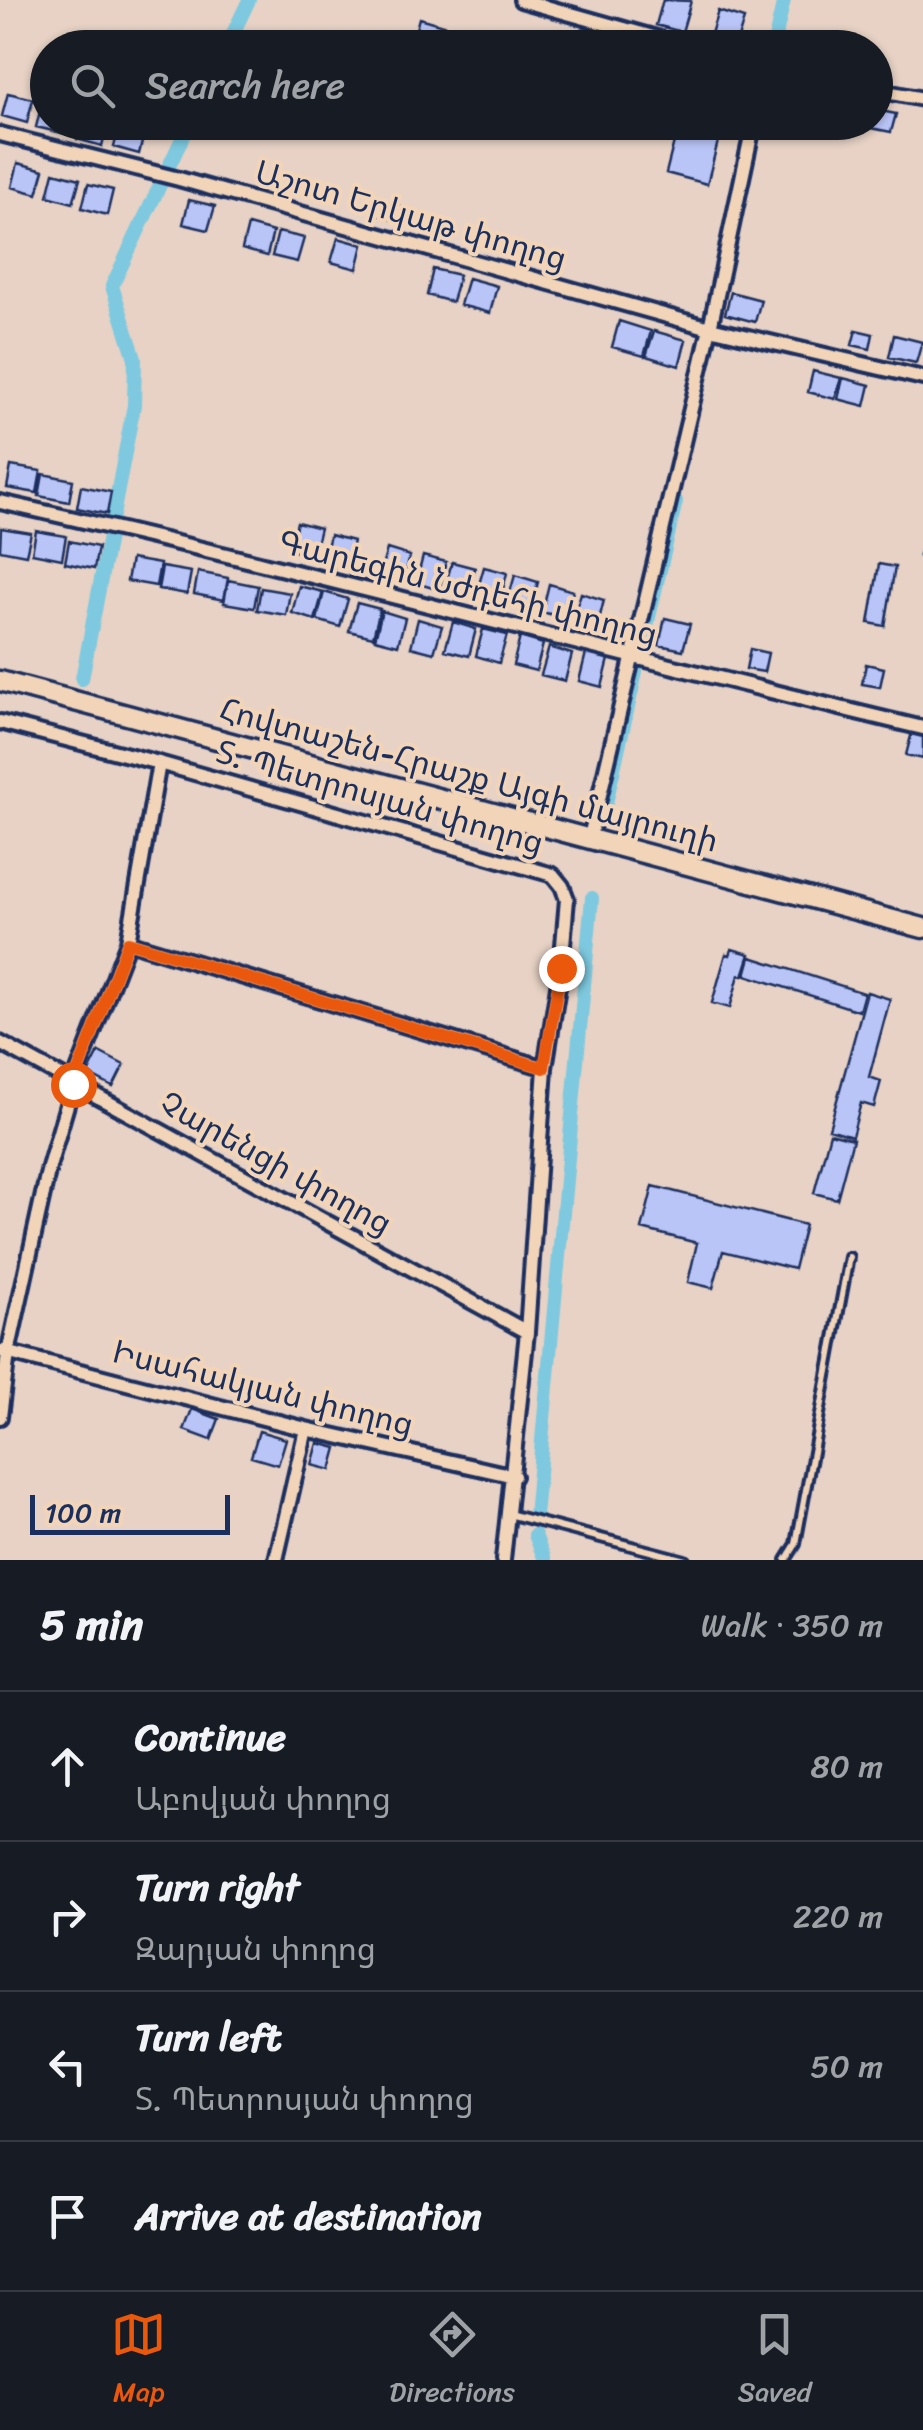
<!DOCTYPE html>
<html lang="en">
<head>
<meta charset="utf-8">
<style>
	body { margin:0; font-family:Sriracha,"Noto Sans Armenian",sans-serif; background:#242831; color:#f1f3f6 }
	.scale { position:absolute; left:30px; bottom:25px; width:200px; box-sizing:border-box; padding-left:10px; border:5px solid #1b2f5e; border-top:0; font-size:28px; line-height:35px; white-space:nowrap; color:#1b2f5e; -webkit-text-stroke:8px #f2d5b8; paint-order:stroke }
	.stop { position:absolute; width:30px; height:30px; margin:-22px; border:8px solid #ea580c; border-radius:50%; background:#fff }
	.stop.end { background:#ea580c; border-color:#fff; box-shadow:0 2px 10px #0008 }
	.list { margin:0; padding:0; list-style:none }
	h2 { display:flex; justify-content:space-between; align-items:center; height:130px; margin:0; padding:0 40px; font-size:42px }
	h2 small { font-size:32px; font-weight:400; color:#9ea1a6 }
	.list li { display:grid; grid-template-columns:65px 1fr auto; gap:30px; align-items:center; box-sizing:border-box; height:150px; padding:0 40px; border-top:2px solid #363941 }
	.list b { display:block; font-size:38px; white-space:nowrap }
	.list p { margin:0; font-size:32px; white-space:nowrap; color:#9ea1a6 }
	.list em { font-size:32px; font-style:normal; color:#9ea1a6 }
	.icon { flex:none; width:55px; height:55px; fill:none; stroke:currentColor; stroke-width:2; stroke-linecap:round; stroke-linejoin:round }
	.map { position:relative; flex:none; width:923px; height:1560px; overflow:hidden }
	.search { position:absolute; background:#171b24; box-shadow:0 2px 8px #0004; left:30px; right:30px; top:30px; height:110px; display:flex; align-items:center; gap:25px; box-sizing:border-box; padding:0 35px; border-radius:55px; color:#9ea1a6; font-size:38px }
	.sheet { height:730px; background:#171b24 }
	nav { display:flex; justify-content:space-around; align-items:center; box-sizing:border-box; height:140px; border-top:2px solid #363941; background:#171b24; font-size:28px; color:#9ea1a6 }
	nav a { display:grid; justify-items:center; gap:5px }
	nav .on { color:#ea580c }
	.map>svg:first-child { display:block }
	.lines { fill:none; stroke-linecap:round; stroke-linejoin:round }
	.stream { stroke:#568bab; stroke-width:4 }
	.canal { stroke:#7ec9df; stroke-width:14 }
	.building { fill:#bac5f7; stroke:#1b2f5e; stroke-width:2.5 }
	.lane-casing { stroke:#1b2f5e; stroke-width:14 }
	.street-casing { stroke:#1b2f5e; stroke-width:20 }
	.secondary-casing { stroke:#1b2f5e; stroke-width:25 }
	.lane { stroke:#f2d5b8; stroke-width:6 }
	.street { stroke:#f2d5b8; stroke-width:12 }
	.secondary { stroke:#f2d5b8; stroke-width:18 }
	.route { stroke:#ea580c; stroke-width:12 }
	.labels { text-anchor:middle; stroke-width:8; stroke-linejoin:round; paint-order:stroke }
	.street-label { font-size:32px; fill:#1b2f5e; stroke:#f2d5b8 }
</style>
</head>
<body>
<div class="map">
<svg width="923" height="1560" viewBox="0 0 923 1560">
	<rect width="100%" height="100%" fill="#e7d2c5"/>
	<filter id="ink" filterUnits="userSpaceOnUse"><feTurbulence type="fractalNoise" baseFrequency=".01" numOctaves="2"/><feDisplacementMap in="SourceGraphic" scale="20" xChannelSelector="R" yChannelSelector="G"/><feConvolveMatrix kernelMatrix="1 2 1 2 8 2 1 2 1" color-interpolation-filters="sRGB"/></filter>
	<g filter="url(#ink)">
		<g class="lines">
			<path class="stream" d="M 919,556 L 923,545"/>
			<path class="canal" d="M 226,48 L 249,0
				M 773,48 L 784,0
				M 642,647 L 676,501
				M 82,679 L 134,405 L 135,358 L 112,286 L 190,122
				M 606,803 L 636,672
				M 535,1516 L 592,898
				M 535,1535 L 545,1560"/>
		</g>
		<path class="building" d="M 663,0 L 691,1 L 682,32 L 656,25 Z
			M 718,11 L 744,19 L 736,45 L 710,37 Z
			M 419,18 L 450,27 L 445,48 L 411,48 Z
			M 8,93 L 33,99 L 27,123 L 2,116 Z
			M 42,103 L 48,104 L 48,122 L 65,122 L 62,133 L 36,127 Z
			M 876,110 L 896,114 L 891,132 L 871,128 L 872,122 L 876,122 Z
			M 81,122 L 108,122 L 102,146 L 77,139 Z
			M 679,122 L 723,122 L 707,184 L 666,173 Z
			M 120,123 L 145,130 L 139,154 L 114,147 Z
			M 18,163 L 44,170 L 37,194 L 12,187 Z
			M 54,172 L 80,179 L 73,203 L 48,196 Z
			M 88,184 L 113,190 L 107,215 L 82,208 Z
			M 189,200 L 215,206 L 208,230 L 183,224 Z
			M 380,200 L 401,207 L 396,221 L 375,214 Z
			M 248,225 L 273,232 L 267,256 L 242,249 Z
			M 278,232 L 304,238 L 297,262 L 272,256 Z
			M 338,238 L 363,245 L 357,269 L 331,262 Z
			M 433,269 L 459,275 L 452,302 L 427,295 Z
			M 468,278 L 497,286 L 490,313 L 460,305 Z
			M 731,292 L 761,300 L 755,322 L 725,314 Z
			M 619,321 L 651,331 L 644,356 L 612,347 Z
			M 856,330 L 873,334 L 870,349 L 852,345 Z
			M 654,331 L 686,340 L 679,366 L 646,356 Z
			M 894,335 L 922,342 L 916,363 L 889,357 Z
			M 813,371 L 841,378 L 835,399 L 808,392 Z
			M 843,378 L 870,385 L 865,406 L 838,399 Z
			M 11,466 L 41,471 L 37,493 L 7,488 Z
			M 43,474 L 73,480 L 69,502 L 39,496 Z
			M 81,486 L 111,492 L 107,514 L 77,508 Z
			M 297,522 L 320,528 L 313,556 L 290,550 Z
			M 1,528 L 31,533 L 26,555 L 0,550 Z
			M 36,531 L 66,536 L 62,559 L 32,553 Z
			M 330,535 L 353,541 L 346,569 L 323,563 Z
			M 69,541 L 98,547 L 94,569 L 65,563 Z
			M 387,549 L 410,556 L 403,583 L 379,577 Z
			M 423,556 L 446,562 L 439,590 L 416,583 Z
			M 131,559 L 160,564 L 156,586 L 127,581 Z
			M 452,562 L 475,568 L 468,596 L 444,590 Z
			M 879,564 L 895,567 L 885,626 L 869,623 Z
			M 162,567 L 191,572 L 187,594 L 158,589 Z
			M 484,567 L 507,573 L 500,601 L 476,595 Z
			M 198,572 L 228,578 L 224,600 L 194,594 Z
			M 515,575 L 538,582 L 531,609 L 507,603 Z
			M 228,580 L 258,586 L 254,608 L 224,603 Z
			M 549,584 L 573,591 L 565,618 L 542,612 Z
			M 299,586 L 323,592 L 315,620 L 292,613 Z
			M 261,588 L 290,593 L 286,615 L 257,610 Z
			M 324,592 L 348,599 L 340,627 L 317,620 Z
			M 581,593 L 604,600 L 597,628 L 573,621 Z
			M 357,603 L 380,609 L 373,637 L 349,631 Z
			M 382,611 L 405,618 L 398,645 L 375,639 Z
			M 665,618 L 690,624 L 683,650 L 659,645 Z
			M 418,619 L 442,626 L 434,653 L 411,647 Z
			M 453,622 L 476,629 L 469,656 L 445,650 Z
			M 483,629 L 507,635 L 499,663 L 476,656 Z
			M 520,637 L 543,644 L 536,671 L 513,665 Z
			M 549,647 L 572,654 L 565,681 L 541,675 Z
			M 750,649 L 768,653 L 764,672 L 746,669 Z
			M 586,653 L 609,659 L 602,687 L 579,681 Z
			M 866,664 L 884,668 L 880,687 L 862,684 Z
			M 912,732 L 923,735 L 923,759 L 906,755 Z
			M 732,949 L 750,954 L 743,976 L 739,975 L 730,1008 L 712,1003 L 726,954 L 730,955 Z
			M 751,957 L 864,993 L 859,1011 L 746,975 Z
			M 867,992 L 890,999 L 869,1077 L 881,1081 L 874,1107 L 861,1103 L 852,1136 L 829,1129 Z
			M 99,1052 L 124,1065 L 113,1087 L 88,1074 Z
			M 830,1133 L 853,1139 L 837,1199 L 814,1193 Z
			M 653,1186 L 805,1225 L 794,1269 L 723,1251 L 713,1288 L 688,1282 L 697,1243 L 642,1229 Z
			M 192,1409 L 219,1419 L 211,1440 L 184,1430 Z
			M 259,1431 L 286,1439 L 278,1465 L 251,1457 Z
			M 318,1443 L 337,1448 L 331,1470 L 312,1465 Z"/>
		<g class="lines">
			<g class="lane-casing">
				<path id="lane" d="M 509,1514 L 685,1560
					M 786,1560 L 796,1544 L 849,1257"/>
			</g>
			<g class="street-casing">
				<path id="street" d="M 521,0 L 692,48
					M 876,90 L 923,99
					M 0,134 L 179,179 L 710,328 L 923,378
					M 0,502 C 309,571 615,655 923,728
					M 0,722 L 159,763 L 553,875 L 562,886 L 567,899 L 561,968 L 545,1068 L 527,1332 L 503,1560
					M 590,837 L 710,328 L 754,122
					M 128,942 L 545,1068
					M 0,1043 L 527,1332
					M 2,1351 L 306,1429 L 514,1476
					M 0,1417 L 8,1353 L 49,1167 L 73,1084 L 128,942 L 159,763
					M 276,1560 L 306,1429"/>
			</g>
			<g class="secondary-casing">
				<path id="secondary" d="M 0,681 L 923,928"/>
			</g>
			<use href="#lane" class="lane"/>
			<use href="#street" class="street"/>
			<use href="#secondary" class="secondary"/>
		</g>
	</g>
	<g class="lines" filter="url(#ink)">
		<path class="route" d="M 73,1084 L 128,942 L 544,1068 L 561,968"/>
	</g>
	<g class="labels">
		<g class="street-label">
			<text transform="translate(411 215) rotate(16)" y="11">Աշոտ Երկաթ փողոց</text>
			<text transform="translate(468 588) rotate(14)" y="11">Գարեգին Նժդեհի փողոց</text>
			<text transform="translate(469 775) rotate(15)" y="11">Հովտաշեն-Հրաշք Այգի մայրուղի</text>
			<text transform="translate(380 797) rotate(16)" y="11">Տ. Պետրոսյան փողոց</text>
			<text transform="translate(276 1163) rotate(29)" y="11">Չարենցի փողոց</text>
			<text transform="translate(263 1388) rotate(14)" y="11">Իսահակյան փողոց</text>
		</g>
	</g>
</svg>
<div class="scale">100 m</div>
<div class="stop" style="left:73px;top:1084px"></div>
<div class="stop end" style="left:561px;top:968px"></div>
<div class="search"><svg class="icon" aria-label="search" viewBox="0 0 24 24"><circle cx="10" cy="10" r="6"/><path d="M15 15l6 6"/></svg>Search here</div>
</div>
<section class="sheet">
<h2>5 min<small>Walk · 350 m</small></h2>
<ul class="list">
<li><svg class="icon" aria-label="ahead" viewBox="0 0 24 24"><path d="M12 20V5M6 11l6-6 6 6"/></svg><div><b>Continue</b><p>Աբովյան փողոց</p></div><em>80 m</em></li>
<li><svg class="icon" aria-label="right" viewBox="0 0 24 24"><path d="M7 20v-9h11M14 6l5 5-5 5"/></svg><div><b>Turn right</b><p>Զարյան փողոց</p></div><em>220 m</em></li>
<li><svg class="icon" aria-label="left" viewBox="0 0 24 24"><path d="M17 20v-9H6M10 6l-5 5 5 5"/></svg><div><b>Turn left</b><p>Տ. Պետրոսյան փողոց</p></div><em>50 m</em></li>
<li><svg class="icon" aria-label="arrive" viewBox="0 0 24 24"><path d="M6 21V4h12l-3 4 3 4H6"/></svg><div><b>Arrive at destination</b></div></li>
</ul>
</section>
<nav>
<a class="on"><svg class="icon" aria-label="map" viewBox="0 0 24 24"><path d="M3 6l6-2 6 2 6-2v14l-6 2-6-2-6 2zM9 4v14M15 6v14"/></svg>Map</a>
<a><svg class="icon" aria-label="directions" viewBox="0 0 24 24"><path d="M12 3l9 9-9 9-9-9zM9 14v-3h6M13 9l2 2-2 2"/></svg>Directions</a>
<a><svg class="icon" aria-label="saved" viewBox="0 0 24 24"><path d="M7 4h10v16l-5-4-5 4z"/></svg>Saved</a>
</nav>
</body>
</html>
